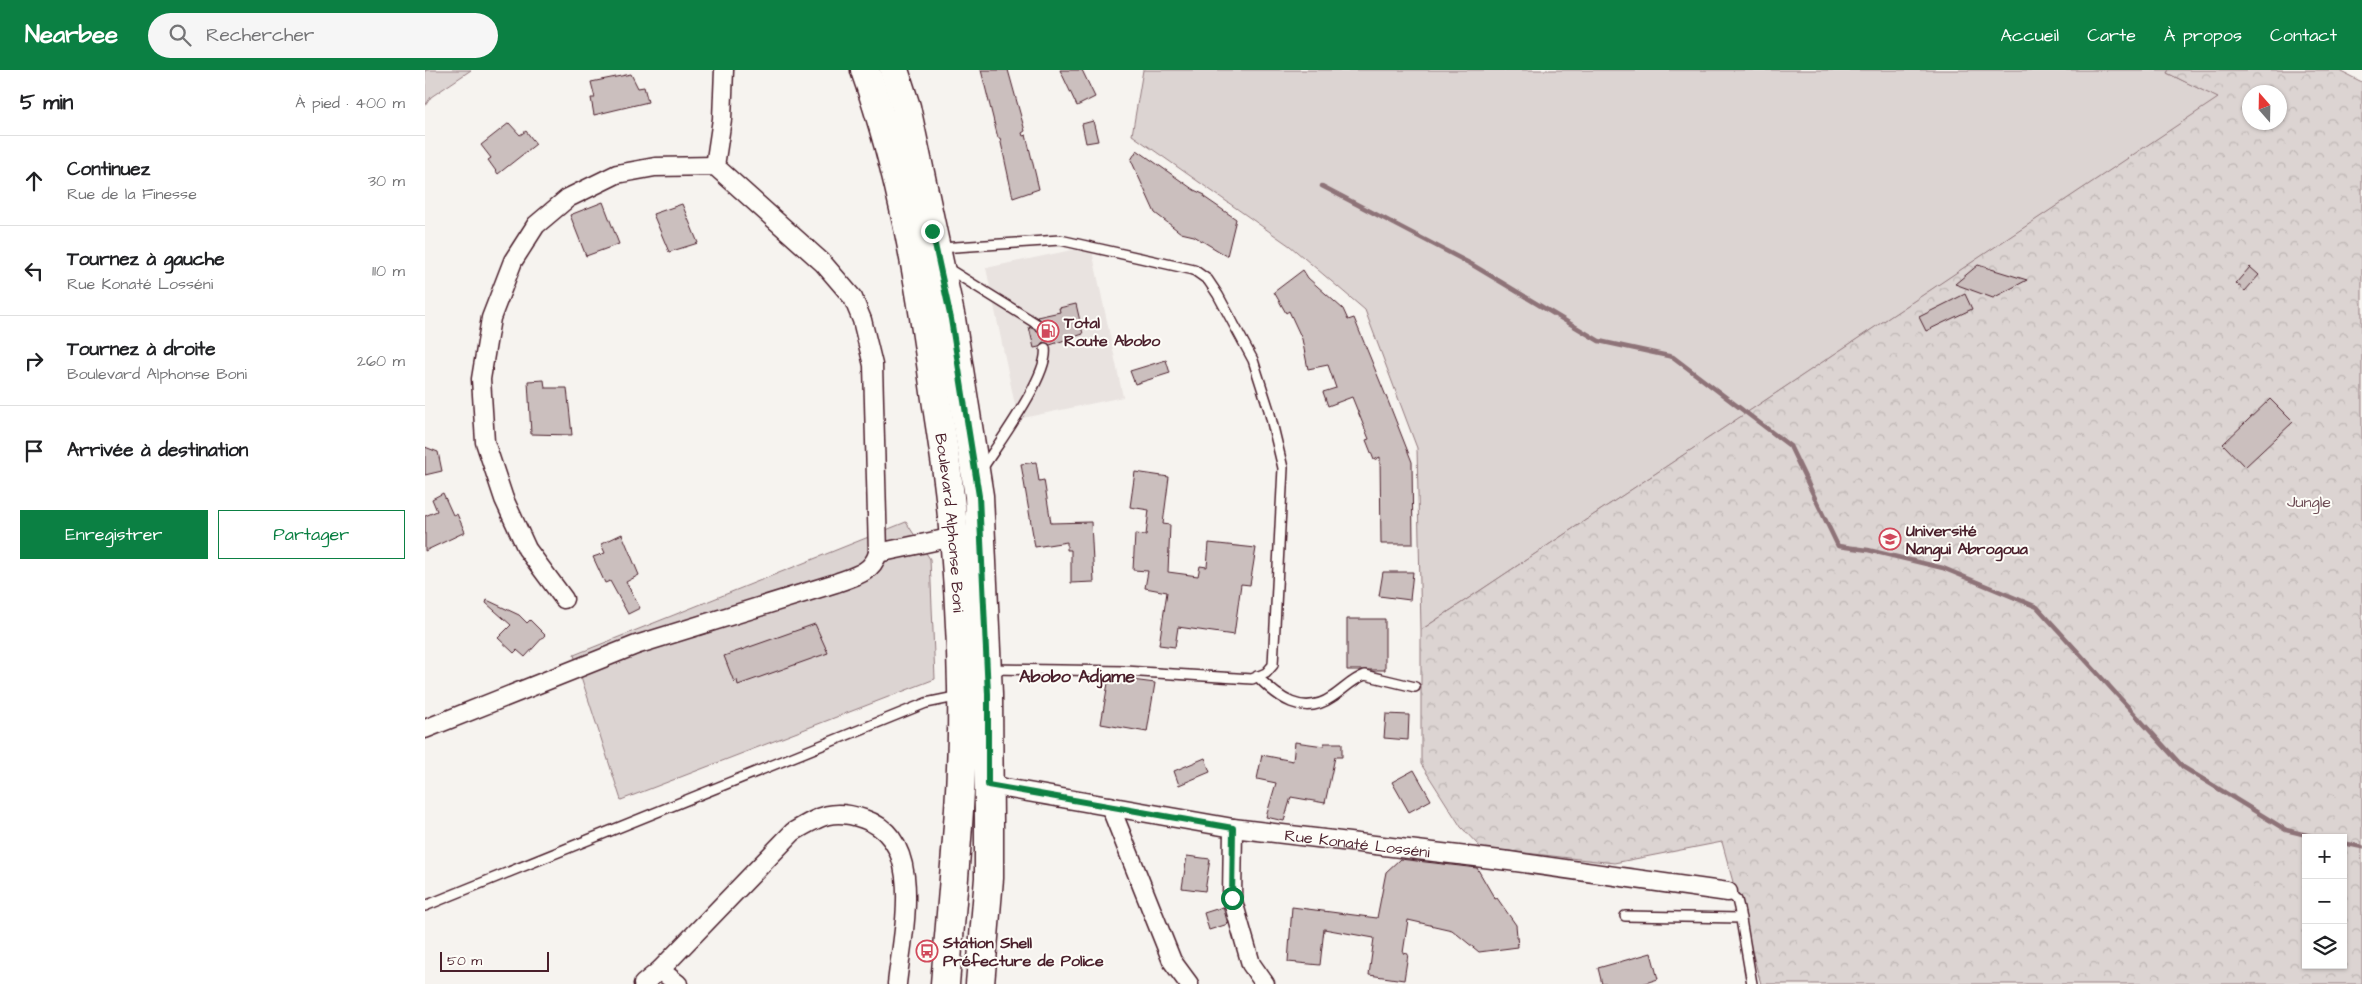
<!DOCTYPE html>
<html lang="fr">
<head>
<meta charset="utf-8">
<style>
	body { margin:0; font-family:"Architects Daughter",sans-serif; background:#f6f6f6; color:#202124 }
	.controls { position:absolute; right:15px; bottom:15px; display:grid; overflow:hidden; border-radius:0px; box-shadow:0 1px 4px #0004 }
	.controls button { width:45px; height:45px; display:grid; place-items:center; padding:0; border:0; border-bottom:1px solid #e0e0e0; background:#fff; color:#202124; font:25px sans-serif }
	.compass { position:absolute; left:1817px; top:15px; width:45px; height:45px; border-radius:50%; background:#fff; box-shadow:0 1px 4px #0004; rotate:340deg }
	.scale { position:absolute; left:15px; bottom:12px; width:109px; box-sizing:border-box; padding-left:5px; border:2px solid #4a1f2b; border-top:0; font-size:14px; line-height:18px; white-space:nowrap; color:#4a1f2b; -webkit-text-stroke:4px #fdfcf7; paint-order:stroke }
	.stop { position:absolute; width:15px; height:15px; margin:-11px; border:4px solid #0b8043; border-radius:50%; background:#fff }
	.stop.end { background:#0b8043; border-color:#fff; box-shadow:0 1px 5px #0008 }
	.list { margin:0; padding:0; list-style:none }
	h2 { display:flex; justify-content:space-between; align-items:center; height:65px; margin:0; padding:0 20px; font-size:21px }
	h2 small { font-size:16px; font-weight:400; color:#757577 }
	.list li { display:grid; grid-template-columns:32px 1fr auto; gap:15px; align-items:center; box-sizing:border-box; height:90px; padding:0 20px; border-top:1px solid #e0e0e0 }
	.list b { display:block; font-size:19px; white-space:nowrap }
	.list p { margin:0; font-size:16px; white-space:nowrap; color:#757577 }
	.list em { font-size:16px; font-style:normal; color:#757577 }
	.actions { display:flex; gap:10px; padding:15px 20px }
	.actions a { flex:1; padding:11px 0; border:1px solid #0b8043; border-radius:0px; text-align:center; font-size:18px; color:#0b8043 }
	.actions .main { background:#0b8043; color:#fff }
	.icon { flex:none; width:28px; height:28px; fill:none; stroke:currentColor; stroke-width:2; stroke-linecap:round; stroke-linejoin:round }
	.map { position:relative; flex:none; width:1937px; height:914px; overflow:hidden }
	header { display:flex; align-items:center; gap:30px; box-sizing:border-box; height:70px; padding:0 25px; background:#0b8043; color:#fff }
	header strong { font-size:24px }
	nav { display:flex; gap:28px; margin-inline-start:auto; font-size:18px }
	.search { width:350px; height:45px; background:#f6f6f6; display:flex; align-items:center; gap:12px; box-sizing:border-box; padding:0 18px; border-radius:28px; color:#757577; font-size:19px }
	main { display:flex }
	aside { flex:1; background:#fff }
	.map>svg:first-child { display:block }
	.built { fill:#e9e3e0 }
	.green { fill:#dcd4d2; stroke:#937a7e }
	.forest { fill:url(#forest-crowns); stroke:#937a7e; fill-rule:evenodd }
	.lines { fill:none; stroke-linecap:round; stroke-linejoin:round }
	.stream { stroke:#8e7378; stroke-width:4.5 }
	.building { fill:#cbbfbe; stroke:#4a1f2b }
	.lane-casing { stroke:#4a1f2b; stroke-width:12 }
	.street-casing { stroke:#4a1f2b; stroke-width:21 }
	.primary-casing { stroke:#4a1f2b; stroke-width:31 }
	.lane { stroke:#fdfcf7; stroke-width:9 }
	.street { stroke:#fdfcf7; stroke-width:18 }
	.primary { stroke:#fdfcf7; stroke-width:28 }
	.route { stroke:#0b8043; stroke-width:6 }
	.labels { text-anchor:middle; stroke-width:4; stroke-linejoin:round; paint-order:stroke }
	.poi-label { font-size:16px; font-weight:bold; fill:#4a1f2b; stroke:#fdfcf7; text-anchor:start }
	.park-label { font-size:16px; fill:#6e4c55; stroke:#fdfcf7 }
	.street-label { font-size:16px; fill:#4a1f2b; stroke:#fdfcf7 }
	.neighbourhood-label { font-size:18px; font-weight:bold; fill:#4a1f2b; stroke:#fdfcf7 }
</style>
</head>
<body>
<header>
<strong>Nearbee</strong>
<div class="search"><svg class="icon" aria-label="search" viewBox="0 0 24 24"><circle cx="10" cy="10" r="6"/><path d="M15 15l6 6"/></svg>Rechercher</div>
<nav><a>Accueil</a><a>Carte</a><a>À propos</a><a>Contact</a></nav>
</header>
<main>
<aside>
<h2>5 min<small>À pied · 400 m</small></h2>
<ul class="list">
<li><svg class="icon" aria-label="ahead" viewBox="0 0 24 24"><path d="M12 20V5M6 11l6-6 6 6"/></svg><div><b>Continuez</b><p>Rue de la Finesse</p></div><em>30 m</em></li>
<li><svg class="icon" aria-label="left" viewBox="0 0 24 24"><path d="M17 20v-9H6M10 6l-5 5 5 5"/></svg><div><b>Tournez à gauche</b><p>Rue Konaté Losséni</p></div><em>110 m</em></li>
<li><svg class="icon" aria-label="right" viewBox="0 0 24 24"><path d="M7 20v-9h11M14 6l5 5-5 5"/></svg><div><b>Tournez à droite</b><p>Boulevard Alphonse Boni</p></div><em>260 m</em></li>
<li><svg class="icon" aria-label="arrive" viewBox="0 0 24 24"><path d="M6 21V4h12l-3 4 3 4H6"/></svg><div><b>Arrivée à destination</b></div></li>
</ul>
<div class="actions"><a class="main">Enregistrer</a><a>Partager</a></div>
</aside>
<div class="map">
<svg width="1937" height="914" viewBox="0 0 1937 914">
	<defs>
		<pattern id="forest-crowns" width="20" height="18" patternUnits="userSpaceOnUse" patternTransform="scale(1.25)"><rect width="20" height="18" fill="#dcd4d2"/><path d="M2 6a3 3 0 1 1 6 0M12 15a3 3 0 1 1 6 0" fill="none" stroke="#beb6b4"/></pattern>
	</defs>
	<rect width="100%" height="100%" fill="#f6f3ef"/>
	<filter id="ink" filterUnits="userSpaceOnUse"><feTurbulence type="fractalNoise" baseFrequency=".02" numOctaves="2"/><feDisplacementMap in="SourceGraphic" scale="10" xChannelSelector="R" yChannelSelector="G"/><feConvolveMatrix kernelMatrix="1 2 1 2 8 2 1 2 1" color-interpolation-filters="sRGB"/></filter>
	<g filter="url(#ink)">
		<path class="built" d="M 666,176 L 698,327 L 593,349 L 561,198 Z"/>
		<path class="green" d="M 0,0 L 46,0 L 6,27 L 0,36 Z
			M 718,0 L 1744,0 L 1742,3 L 1794,28 L 996,560 L 992,378 L 940,240 L 865,176 L 707,65 Z
			M 481,452 L 505,489 L 510,609 L 196,730 L 149,585 Z"/>
		<path class="forest" d="M 1744,0 L 1913,0 L 1937,12 L 1937,914 L 1336,914 L 1297,772 L 1189,793 L 1056,778 L 1036,757 L 996,694 L 996,560 L 1793,28 L 1742,3 ZM 1824,22 L 1854,22 L 1854,52 L 1824,52 ZM 1881,768 L 1918,768 L 1918,895 L 1881,895 Z"/>
		<g class="lines">
			<path class="stream" d="M 897,116 L 1046,194 L 1174,271 L 1248,287 L 1365,376 L 1413,476 L 1443,480 L 1518,498 L 1612,537 L 1758,697 L 1861,760 L 1894,768
				M 1918,773 L 1937,777"/>
		</g>
		<path class="building" d="M 556,0 L 583,0 L 600,61 L 597,63 L 598,66 L 601,65 L 603,73 L 614,119 L 588,128 L 575,68 L 573,68 Z
			M 635,0 L 657,0 L 670,27 L 652,36 Z
			M 206,4 L 213,18 L 219,17 L 223,32 L 169,45 L 166,28 L 170,28 L 166,12 Z
			M 668,51 L 673,71 L 661,73 L 657,54 Z
			M 84,53 L 95,65 L 101,61 L 111,74 L 73,104 L 63,90 L 66,88 L 56,75 Z
			M 712,80 L 769,120 L 780,125 L 779,127 L 811,149 L 802,186 L 769,166 L 756,163 L 730,143 L 706,90 Z
			M 178,132 L 194,174 L 161,186 L 145,145 Z
			M 257,134 L 273,173 L 244,182 L 228,144 Z
			M 1553,195 L 1602,210 L 1568,228 L 1530,214 Z
			M 1825,197 L 1834,205 L 1820,221 L 1811,213 Z
			M 878,200 L 883,208 L 918,239 L 923,250 L 929,248 L 963,331 L 987,392 L 988,474 L 956,474 L 955,387 L 949,390 L 941,370 L 944,369 L 927,327 L 903,336 L 898,322 L 911,318 L 903,295 L 883,299 L 877,269 L 864,241 L 861,243 L 849,222 Z
			M 1540,224 L 1547,239 L 1501,261 L 1494,247 Z
			M 651,234 L 658,264 L 625,275 L 618,272 L 614,277 L 609,278 L 604,257 L 615,262 L 621,257 L 620,253 L 612,247 L 635,242 L 634,238 Z
			M 741,290 L 745,303 L 710,314 L 705,301 Z
			M 119,310 L 120,318 L 142,318 L 147,365 L 106,364 L 103,311 Z
			M 1845,329 L 1868,352 L 1820,397 L 1798,374 Z
			M 0,377 L 13,382 L 17,401 L 0,405 Z
			M 611,392 L 614,411 L 619,410 L 626,453 L 666,452 L 669,512 L 646,513 L 646,480 L 642,480 L 642,472 L 610,477 L 596,394 Z
			M 710,402 L 744,407 L 738,454 L 745,455 L 743,502 L 773,506 L 775,496 L 782,497 L 784,473 L 831,478 L 825,515 L 816,514 L 809,565 L 753,557 L 750,577 L 734,575 L 742,522 L 720,518 L 723,501 L 708,500 L 710,464 L 721,465 L 724,440 L 705,437 Z
			M 18,423 L 28,445 L 32,444 L 40,462 L 0,481 L 0,446 L 12,441 L 7,429 Z
			M 197,464 L 214,505 L 201,512 L 215,538 L 203,544 L 185,511 L 180,513 L 168,487 L 180,483 L 176,474 Z
			M 958,502 L 988,502 L 985,530 L 954,526 Z
			M 62,530 L 94,545 L 102,553 L 105,550 L 120,565 L 100,587 L 92,580 L 89,583 L 73,568 L 86,555 L 61,533 Z
			M 922,549 L 960,549 L 960,600 L 922,600 Z
			M 390,554 L 403,583 L 313,615 L 312,610 L 309,612 L 299,586 Z
			M 684,607 L 730,613 L 722,662 L 676,654 Z
			M 961,644 L 984,645 L 983,670 L 959,668 Z
			M 870,672 L 899,676 L 899,673 L 917,673 L 917,687 L 910,687 L 900,733 L 866,727 L 859,751 L 841,747 L 851,713 L 832,709 L 837,685 L 868,691 Z
			M 780,688 L 785,702 L 754,715 L 749,701 Z
			M 989,700 L 1006,730 L 984,742 L 967,712 Z
			M 762,786 L 785,789 L 780,821 L 757,818 Z
			M 975,789 L 1052,798 L 1070,829 L 1072,828 L 1091,855 L 1093,877 L 1054,882 L 1027,860 L 983,850 L 978,883 L 983,884 L 979,910 L 944,905 L 949,868 L 899,859 L 895,895 L 863,892 L 867,837 L 952,848 L 961,802 Z
			M 798,837 L 803,854 L 784,860 L 779,843 Z
			M 1226,883 L 1233,909 L 1217,914 L 1177,914 L 1173,898 Z"/>
		<g class="lines">
			<g class="lane-casing">
				<path id="lane" d="M 515,178 L 635,170 L 769,200 L 783,210 L 793,225 L 828,290 L 844,340 L 858,398 L 848,595 L 841,603 L 827,609 L 700,601 L 565,599
					M 522,198 L 615,256
					M 557,399 C 572,375 625,304 620,278
					M 832,606 C 853,628 878,647 907,627 C 918,620 928,609 940,605 L 990,617
					M 1303,822 L 1312,830 L 1314,838 L 1327,914
					M 0,836 L 501,633 L 535,626
					M 1200,846 L 1316,848"/>
			</g>
			<g class="street-casing">
				<g id="street">
					<path d="M 290,96 L 297,49 L 299,0"/>
					<path d="M 453,483 L 529,467"/>
					<path d="M 0,659 L 211,575 L 411,513 C 430,506 447,503 453,483 L 448,295 L 437,250 L 428,228 L 398,193 L 290,96 L 230,97 L 192,104 L 143,128 L 111,155 L 88,191 L 66,248 L 56,309 L 60,372 L 79,429 L 102,479 L 139,529"/>
					<path id="s1" d="M 563,715 L 808,758 L 1084,791 L 1303,822"/>
					<path d="M 685,736 L 747,891 L 764,914"/>
					<path d="M 808,758 L 807,828 L 826,894 L 840,914"/>
					<path d="M 235,900 L 253,914"/>
					<path d="M 218,914 L 235,900 L 368,762 C 395,746 408,738 439,749 C 502,770 477,864 472,914"/>
				</g>
			</g>
			<g class="primary-casing">
				<g id="primary">
					<path id="s2" d="M 440,0 C 477,104 495,212 510,322 C 515,357 521,392 525,427 C 532,490 536,554 537,617 C 539,716 528,816 520,914"/>
					<path d="M 469,0 L 481,37 L 526,249 L 554,426 L 563,624 L 564,755 L 564,808 L 555,914"/>
				</g>
			</g>
			<use href="#lane" class="lane"/>
			<use href="#street" class="street"/>
			<use href="#primary" class="primary"/>
		</g>
	</g>
	<g class="lines" filter="url(#ink)">
		<path class="route" d="M 507,161 L 526,249 L 554,426 L 563,624 L 563,715 L 808,758 L 807,828"/>
	</g>
	<defs>
		<g id="fuel-ring" transform="scale(1.125)"><circle r="9.5" fill="#fdfcf7" stroke="#d1495b" stroke-width="1.5"/><path d="M-5.5-6h7V0h2V4h1.3V-2.5L3-4.5l.8-.8L6-3V5H2.5V1h-1V6h-7ZM-4.2-4.7v3.2H.2V-4.7Z" fill="#d1495b"/></g>
		<g id="university-ring" transform="scale(1.125)"><circle r="9.5" fill="#fdfcf7" stroke="#d1495b" stroke-width="1.5"/><path d="M0-5L7-2L0 1L-7-2ZM-4 1L0 2.5L4 1V4Q0 6-4 4Z" fill="#d1495b"/></g>
		<g id="bus-ring" transform="scale(1.125)"><circle r="9.5" fill="#fdfcf7" stroke="#d1495b" stroke-width="1.5"/><path d="M-5-6H5V4H4V6H2V4H-2V6H-4V4H-5ZM-3.5-4V0h7V-4ZM-3.5 1.2v1.5H-2V1.2ZM2 1.2v1.5H3.5V1.2Z" fill="#d1495b"/></g>
	</defs>
	<g fill-rule="evenodd">
		<use href="#fuel-ring" x="623" y="261"/>
		<use href="#university-ring" x="1465" y="469"/>
		<use href="#bus-ring" x="502" y="881"/>
	</g>
	<g class="labels">
		<g class="poi-label">
			<text x="639" y="258">Total<tspan x="639" dy="18">Route Abobo</tspan></text>
			<text x="1481" y="466">Université<tspan x="1481" dy="18">Nangui Abrogoua</tspan></text>
			<text x="518" y="878">Station Shell<tspan x="518" dy="18">Préfecture de Police</tspan></text>
		</g>
		<g class="park-label">
			<text x="1884" y="437">Jungle</text>
		</g>
		<g class="street-label">
			<text dy="6" stroke="none"><textPath href="#s2" startOffset="462">Boulevard Alphonse Boni</textPath></text>
			<text dy="6" stroke="none"><textPath href="#s1" startOffset="374">Rue Konaté Losséni</textPath></text>
		</g>
		<g class="neighbourhood-label">
			<text x="652" y="612">Abobo Adjame</text>
		</g>
	</g>
</svg>
<div class="controls">
<button>+</button>
<button>−</button>
<button><svg class="icon" aria-label="layers" viewBox="0 0 24 24"><path d="M12 4l9 5-9 5-9-5zM3 14l9 5 9-5"/></svg></button>
</div>
<svg class="compass" viewBox="-18 -18 36 36"><path d="M0-13l5 13h-10z" fill="#e53935"/><path d="M0 13l5-13h-10z" fill="#757577"/></svg>
<div class="scale">50 m</div>
<div class="stop" style="left:807px;top:828px"></div>
<div class="stop end" style="left:507px;top:161px"></div>
</div>
</main>
</body>
</html>
